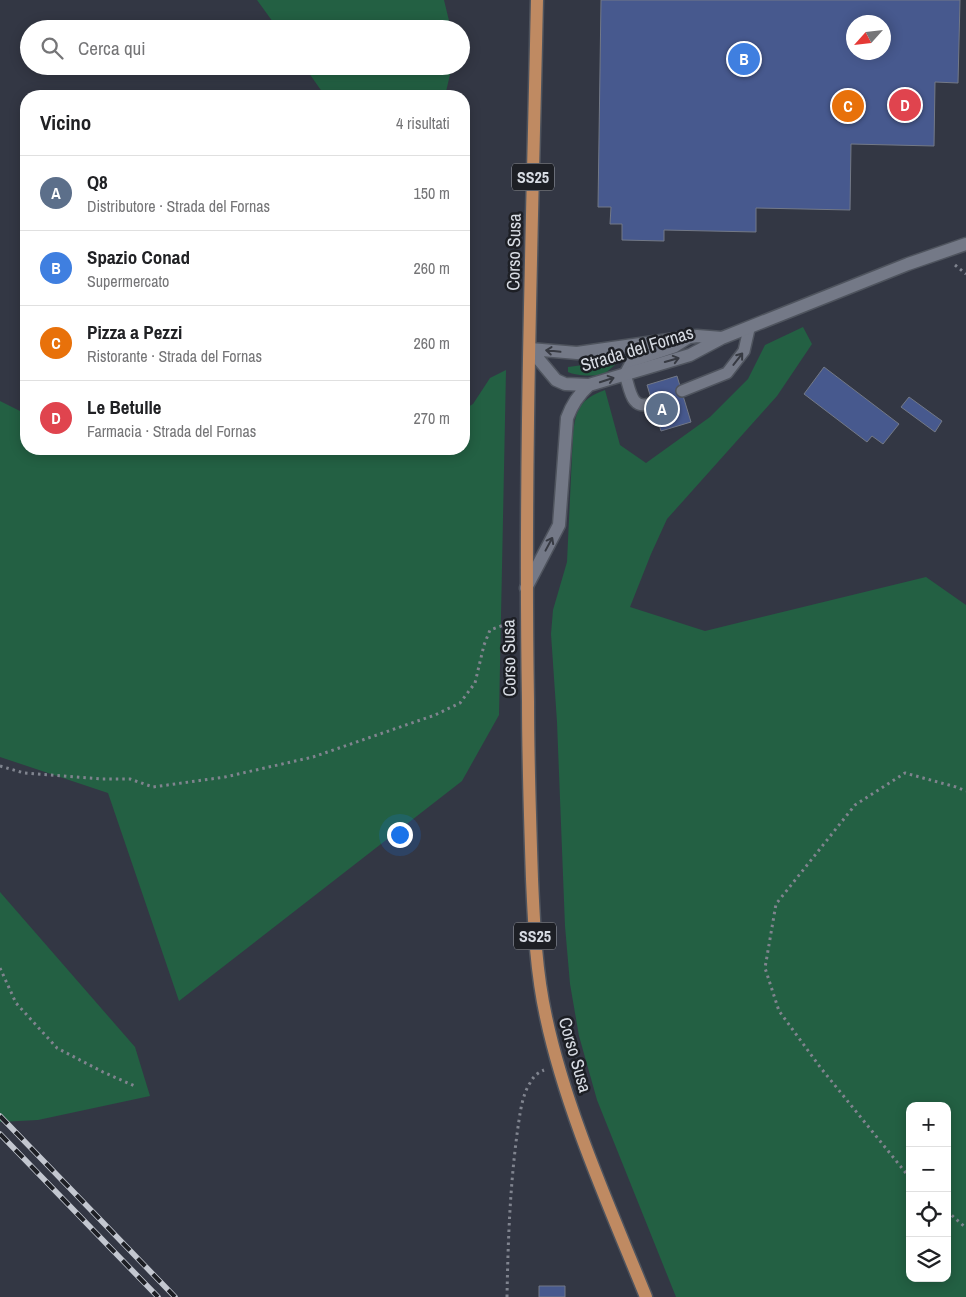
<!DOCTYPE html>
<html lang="it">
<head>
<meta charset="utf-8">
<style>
	body { margin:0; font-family:"Archivo Narrow",sans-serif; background:#f6f6f6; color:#202124 }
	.controls { position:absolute; right:15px; bottom:15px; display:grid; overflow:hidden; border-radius:10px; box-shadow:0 2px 12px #0003 }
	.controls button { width:45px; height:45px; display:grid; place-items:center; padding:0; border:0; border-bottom:1px solid #e0e0e0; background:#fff; color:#202124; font:25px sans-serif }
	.compass { position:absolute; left:846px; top:15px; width:45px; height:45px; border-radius:50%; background:#fff; box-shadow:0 2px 12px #0003; rotate:243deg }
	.you { position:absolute; left:399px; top:834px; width:18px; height:18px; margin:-12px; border:4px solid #fff; border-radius:50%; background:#1a73e8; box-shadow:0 0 0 8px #1a73e833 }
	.badge { display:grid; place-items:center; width:32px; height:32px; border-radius:50%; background:#6c5c7f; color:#fff; font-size:16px; font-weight:700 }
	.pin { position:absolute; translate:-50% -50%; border:2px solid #fff; box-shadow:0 1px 5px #0006 }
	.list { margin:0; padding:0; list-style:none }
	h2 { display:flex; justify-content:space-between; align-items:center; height:65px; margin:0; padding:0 20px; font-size:21px }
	h2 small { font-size:16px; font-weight:400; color:#757577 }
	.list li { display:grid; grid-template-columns:32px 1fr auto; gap:15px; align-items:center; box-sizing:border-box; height:75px; padding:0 20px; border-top:1px solid #e0e0e0 }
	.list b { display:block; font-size:19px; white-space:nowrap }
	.list p { margin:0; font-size:16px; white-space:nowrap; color:#757577 }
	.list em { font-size:16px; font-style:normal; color:#757577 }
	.icon { flex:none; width:28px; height:28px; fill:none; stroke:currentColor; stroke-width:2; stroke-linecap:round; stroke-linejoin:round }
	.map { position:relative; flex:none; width:966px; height:1297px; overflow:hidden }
	.search { position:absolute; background:#fff; box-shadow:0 2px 12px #0003; left:20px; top:20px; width:450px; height:55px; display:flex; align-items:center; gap:12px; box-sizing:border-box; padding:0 18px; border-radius:28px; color:#757577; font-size:19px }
	.panel { position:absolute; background:#fff; box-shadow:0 2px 12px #0003; left:20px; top:90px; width:450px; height:365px; border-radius:20px }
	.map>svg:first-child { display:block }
	.green { fill:#236043; fill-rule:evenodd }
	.building { fill:#47598e; stroke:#737987; fill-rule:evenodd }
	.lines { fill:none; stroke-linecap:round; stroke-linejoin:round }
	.lane-casing { stroke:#4f545e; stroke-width:14 }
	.secondary-casing { stroke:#4f545e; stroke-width:15 }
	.primary-casing { stroke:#4f545e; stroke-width:15 }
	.path { stroke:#80848f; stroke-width:3; stroke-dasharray:2.5 4; stroke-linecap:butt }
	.lane { stroke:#747987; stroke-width:11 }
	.secondary { stroke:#747987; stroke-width:12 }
	.primary { stroke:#bf8a62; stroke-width:12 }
	.rail-casing { stroke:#c3c7d0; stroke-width:5.5 }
	.rail { stroke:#1d1f25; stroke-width:4; stroke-dasharray:11; stroke-linecap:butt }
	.oneway { stroke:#373a42 }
	.labels { text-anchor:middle; stroke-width:5; stroke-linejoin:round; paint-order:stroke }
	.shield { fill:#1d1f25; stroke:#a0a3ab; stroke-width:1 }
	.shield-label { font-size:16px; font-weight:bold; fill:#d8dce4 }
	.street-label { font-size:18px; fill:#d8dce4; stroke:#1d1f25 }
</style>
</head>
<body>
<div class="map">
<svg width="966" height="1297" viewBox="0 0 966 1297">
	<rect width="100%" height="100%" fill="#333744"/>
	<path class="green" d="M 257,0 L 444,0 L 451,29 L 278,29 Z
		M 304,66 L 452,66 L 445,96 L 325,96 Z
		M 803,327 L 812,344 L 777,396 L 667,519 L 651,554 L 630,607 L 705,631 L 926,577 L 966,605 L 966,1297 L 676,1297 L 597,1100 L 579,1036 L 570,984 L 565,926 L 557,722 L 551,634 L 553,610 L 567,562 L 573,434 C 576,409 580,399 605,390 L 620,445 L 646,463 L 710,417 L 748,379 L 765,345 ZM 910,1106 L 947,1106 L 947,1278 L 910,1278 Z
		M 621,360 C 616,363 609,371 605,373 C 596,377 576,376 568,372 L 568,367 Z
		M 506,370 L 499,715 L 462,781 L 179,1001 L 108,793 L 0,757 L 0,401 L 26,414 L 26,449 L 464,449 L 464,409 L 473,404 L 490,378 Z
		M 0,892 L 135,1047 L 150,1096 L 38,1120 L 0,1122 Z"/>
	<path class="building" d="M 601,0 L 960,0 L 958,83 L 935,82 L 934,146 L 851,144 L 850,210 L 756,208 L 756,232 L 664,230 L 664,241 L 622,240 L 622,224 L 610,224 L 611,207 L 598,207 ZM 854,22 L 884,22 L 884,52 L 854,52 Z
		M 824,367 L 899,424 L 883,444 L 872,436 L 867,442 L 804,394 Z
		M 677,376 L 691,422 L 661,431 L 647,385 Z
		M 909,397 L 942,421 L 935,432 L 901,407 Z
		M 539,1286 L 565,1286 L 565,1297 L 539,1297 Z"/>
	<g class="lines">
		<g class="lane-casing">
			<path id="lane" d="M 682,391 L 727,373 L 744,351 L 749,329
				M 652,403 C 631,412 630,389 625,374 L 632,361 L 674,347 L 688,338"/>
		</g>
		<g class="secondary-casing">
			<path id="secondary" d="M 530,349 L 556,380 L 565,384 L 589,385 L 690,355 L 722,338 L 908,264 L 966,244
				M 530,349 L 577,353 L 697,336 L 722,338
				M 526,588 L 559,525 L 567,418 C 572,404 578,395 589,385"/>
		</g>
		<g class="primary-casing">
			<path id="primary" d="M 537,0 C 532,233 524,467 528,701 C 528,760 530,820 532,879 C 534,925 536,972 546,1017 C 566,1111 610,1208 646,1297"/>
		</g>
		<path class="path" d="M 955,265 L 966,274
			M 0,766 L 24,773 L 102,779 L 130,779 L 153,787 L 225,777 L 313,757 L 435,715 L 460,703 L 475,683 L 484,645 L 490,630 L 512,622
			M 0,968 L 16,1003 L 57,1048 L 103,1072 L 137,1087
			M 910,1178 L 820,1067 L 779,1011 L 765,968 L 776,904 L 855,805 L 905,773 L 956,787 L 966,791
			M 947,1211 L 966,1228
			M 507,1297 C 508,1240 510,1184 518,1127 C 520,1114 522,1095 530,1083 C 533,1077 537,1073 544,1070"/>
		<use href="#lane" class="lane"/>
		<use href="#secondary" class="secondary"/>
		<use href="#primary" class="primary"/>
		<g class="rail-casing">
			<path id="rail" d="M 0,1116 L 175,1297
				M 0,1134 L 158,1297"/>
		</g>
		<use href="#rail" class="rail"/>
	</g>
	<defs><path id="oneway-shaft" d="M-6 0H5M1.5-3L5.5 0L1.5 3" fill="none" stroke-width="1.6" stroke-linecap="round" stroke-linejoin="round" transform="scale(1.25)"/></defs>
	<g class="oneway">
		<use href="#oneway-shaft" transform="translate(553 351) rotate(-174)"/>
		<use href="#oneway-shaft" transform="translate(738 359) rotate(-52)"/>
		<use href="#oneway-shaft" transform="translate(672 360) rotate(-16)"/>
		<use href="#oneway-shaft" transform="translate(607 380) rotate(-18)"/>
		<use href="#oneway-shaft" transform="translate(549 544) rotate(-62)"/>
	</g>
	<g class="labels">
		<g class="shield">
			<rect x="512" y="163.5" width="42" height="27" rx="4"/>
			<rect x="514" y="922.5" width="42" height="27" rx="4"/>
		</g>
		<g class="shield-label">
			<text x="533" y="183">SS25</text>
			<text x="535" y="942">SS25</text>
		</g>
		<g class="street-label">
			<text transform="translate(514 252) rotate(-89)" y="6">Corso Susa</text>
			<text transform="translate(637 349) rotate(-17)" y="6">Strada del Fornas</text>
			<text transform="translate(509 658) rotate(-91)" y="6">Corso Susa</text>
			<text transform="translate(575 1055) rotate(74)" y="6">Corso Susa</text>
		</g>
	</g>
</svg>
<div class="controls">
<button>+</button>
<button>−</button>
<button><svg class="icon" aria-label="locate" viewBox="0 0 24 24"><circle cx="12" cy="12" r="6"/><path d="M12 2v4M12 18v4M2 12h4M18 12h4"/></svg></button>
<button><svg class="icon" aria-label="layers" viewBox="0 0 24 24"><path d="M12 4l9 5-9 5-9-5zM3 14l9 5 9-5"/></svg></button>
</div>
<svg class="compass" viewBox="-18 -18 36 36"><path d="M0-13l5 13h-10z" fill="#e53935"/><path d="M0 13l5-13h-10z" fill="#757577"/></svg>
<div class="you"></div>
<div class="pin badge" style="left:662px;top:409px;background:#5c6f8a">A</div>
<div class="pin badge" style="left:744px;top:59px;background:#3f7fe0">B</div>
<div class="pin badge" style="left:848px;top:106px;background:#e8710a">C</div>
<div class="pin badge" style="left:905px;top:105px;background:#e0444e">D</div>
<div class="search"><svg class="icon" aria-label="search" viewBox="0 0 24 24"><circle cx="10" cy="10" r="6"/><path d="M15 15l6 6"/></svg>Cerca qui</div>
<section class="panel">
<h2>Vicino<small>4 risultati</small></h2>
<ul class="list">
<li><span class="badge" style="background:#5c6f8a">A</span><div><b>Q8</b><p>Distributore · Strada del Fornas</p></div><em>150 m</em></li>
<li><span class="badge" style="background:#3f7fe0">B</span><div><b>Spazio Conad</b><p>Supermercato</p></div><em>260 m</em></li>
<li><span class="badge" style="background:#e8710a">C</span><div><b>Pizza a Pezzi</b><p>Ristorante · Strada del Fornas</p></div><em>260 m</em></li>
<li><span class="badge" style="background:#e0444e">D</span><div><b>Le Betulle</b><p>Farmacia · Strada del Fornas</p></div><em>270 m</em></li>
</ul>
</section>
</div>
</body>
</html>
